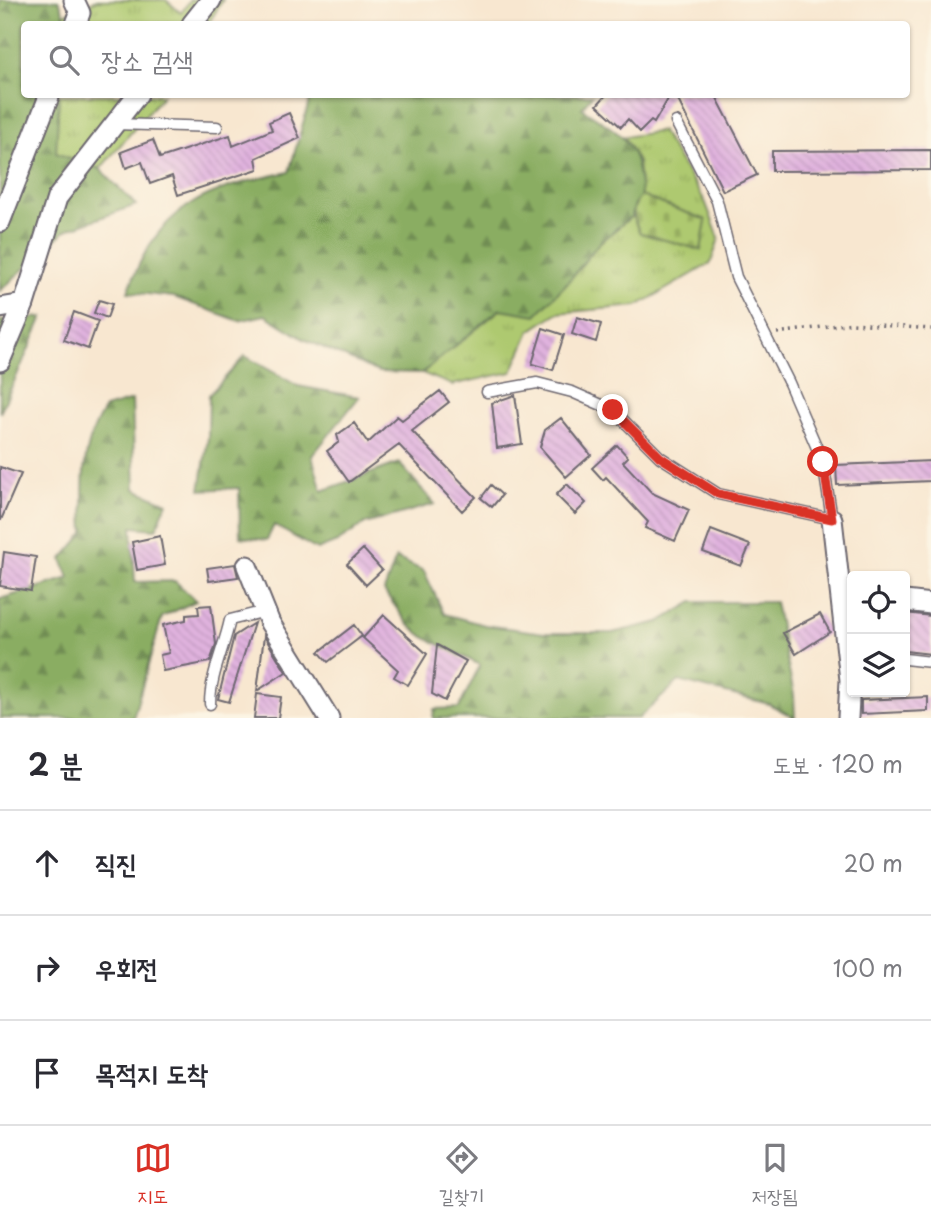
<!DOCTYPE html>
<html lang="ko">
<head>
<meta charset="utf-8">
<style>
	body { margin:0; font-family:"Playpen Sans","Poor Story",sans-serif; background:#f2f2f3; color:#2b2b33 }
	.controls { position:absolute; right:21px; bottom:21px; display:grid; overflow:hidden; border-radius:7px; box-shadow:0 2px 5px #0004 }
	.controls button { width:63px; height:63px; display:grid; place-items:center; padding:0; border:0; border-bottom:2px solid #e1e1e2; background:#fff; color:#2b2b33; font:35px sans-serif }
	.stop { position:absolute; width:21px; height:21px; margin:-16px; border:5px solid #d93025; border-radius:50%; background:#fff }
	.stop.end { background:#d93025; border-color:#fff; box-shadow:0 2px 7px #0008 }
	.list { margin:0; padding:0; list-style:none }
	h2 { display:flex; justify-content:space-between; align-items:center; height:91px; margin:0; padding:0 28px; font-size:30px }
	h2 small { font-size:23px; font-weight:400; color:#7c7c81 }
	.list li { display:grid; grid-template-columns:46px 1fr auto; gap:21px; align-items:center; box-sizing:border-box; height:105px; padding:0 28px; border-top:2px solid #e1e1e2 }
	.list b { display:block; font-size:26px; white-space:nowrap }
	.list em { font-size:23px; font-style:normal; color:#7c7c81 }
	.icon { flex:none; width:38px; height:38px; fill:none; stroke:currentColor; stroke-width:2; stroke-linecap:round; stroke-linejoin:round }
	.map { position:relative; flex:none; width:931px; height:718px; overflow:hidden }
	.search { position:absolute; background:#fff; box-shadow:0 2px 5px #0004; left:21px; right:21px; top:21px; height:77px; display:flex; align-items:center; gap:18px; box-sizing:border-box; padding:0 24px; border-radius:7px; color:#7c7c81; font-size:26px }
	.sheet { height:406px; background:#fff }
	nav { display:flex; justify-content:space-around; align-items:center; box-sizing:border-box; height:98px; border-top:2px solid #e1e1e2; background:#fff; font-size:19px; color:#7c7c81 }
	nav a { display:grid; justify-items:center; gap:4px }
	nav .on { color:#d93025 }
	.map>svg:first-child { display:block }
	.grass { fill:url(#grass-tufts); stroke:#687655; stroke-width:2 }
	.forest { fill:url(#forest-firs); stroke:#56684e; stroke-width:2 }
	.cemetery { fill:url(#cemetery-stones); stroke:#687655; stroke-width:2 }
	.building { fill:url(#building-back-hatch) }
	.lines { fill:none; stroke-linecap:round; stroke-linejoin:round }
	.service-casing { stroke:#6d676f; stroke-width:13 }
	.minor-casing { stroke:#6d676f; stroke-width:23 }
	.path { stroke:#6d676f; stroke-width:3.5; stroke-dasharray:2 5; stroke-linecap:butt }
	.service { stroke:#fff; stroke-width:10 }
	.minor { stroke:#fff; stroke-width:19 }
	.route { stroke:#d93025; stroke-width:9 }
</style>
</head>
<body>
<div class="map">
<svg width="931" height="718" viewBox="0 0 931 718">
	<defs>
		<pattern id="grass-tufts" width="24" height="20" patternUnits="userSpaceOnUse" patternTransform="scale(1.75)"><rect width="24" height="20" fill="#aec96f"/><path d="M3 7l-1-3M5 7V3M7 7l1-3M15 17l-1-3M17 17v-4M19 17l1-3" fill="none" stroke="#95ac61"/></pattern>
		<pattern id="forest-firs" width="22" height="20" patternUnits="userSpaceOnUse" patternTransform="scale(1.75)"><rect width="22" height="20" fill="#8aad62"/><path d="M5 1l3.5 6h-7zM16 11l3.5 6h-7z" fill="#708c52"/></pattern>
		<pattern id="cemetery-stones" width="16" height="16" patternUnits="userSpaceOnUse" patternTransform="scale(1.75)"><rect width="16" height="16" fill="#aec96f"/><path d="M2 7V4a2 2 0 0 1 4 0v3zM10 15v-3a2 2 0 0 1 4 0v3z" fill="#95ac61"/></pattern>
		<pattern id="building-back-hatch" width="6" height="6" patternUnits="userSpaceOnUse" patternTransform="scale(1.75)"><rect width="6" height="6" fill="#e0b2de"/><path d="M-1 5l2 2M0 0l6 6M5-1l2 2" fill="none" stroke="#c099bf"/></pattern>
	</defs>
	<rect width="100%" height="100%" fill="#fcf5e5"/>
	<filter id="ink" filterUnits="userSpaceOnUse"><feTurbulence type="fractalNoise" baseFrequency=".0143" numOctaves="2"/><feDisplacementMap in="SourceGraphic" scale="14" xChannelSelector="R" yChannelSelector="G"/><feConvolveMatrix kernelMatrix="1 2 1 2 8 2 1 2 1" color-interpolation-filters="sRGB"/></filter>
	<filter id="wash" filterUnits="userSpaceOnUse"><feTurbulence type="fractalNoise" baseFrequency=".00686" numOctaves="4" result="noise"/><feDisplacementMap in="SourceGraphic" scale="28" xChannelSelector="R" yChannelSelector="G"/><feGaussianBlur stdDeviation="1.57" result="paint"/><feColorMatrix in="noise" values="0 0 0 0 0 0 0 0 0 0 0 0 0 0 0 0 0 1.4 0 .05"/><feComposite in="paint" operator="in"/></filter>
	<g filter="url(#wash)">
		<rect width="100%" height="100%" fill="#f8e7d0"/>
		<path class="grass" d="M 97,0 L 166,0 L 181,13 L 190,0 L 223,0 L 208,24 L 64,24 L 64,14 Z
			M 59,95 L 163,95 L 100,169 L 55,153 Z
			M 661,131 L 705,201 L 719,238 L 711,263 L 637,306 L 557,313 L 530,331 L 512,372 L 452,385 L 422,373 L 501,309 L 568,282 L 599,243 L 632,216 L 640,233 L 701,250 L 706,220 L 641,196 L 638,162 L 624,137 Z"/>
		<path class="forest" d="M 0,0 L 59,0 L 64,14 L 64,24 L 24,24 L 24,94 L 59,95 L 56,153 L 100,169 L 136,205 L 66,230 L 0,291 Z
			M 311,95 L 592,95 L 582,108 C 625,138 637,139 641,196 L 635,203 L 632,216 L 599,243 L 568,282 L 536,315 L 500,309 L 422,373 L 379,372 L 304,339 L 265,315 L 239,321 L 174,297 L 128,292 C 158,205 205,189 289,172 Z
			M 43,317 L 0,413 L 0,321 Z
			M 245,356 L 298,386 L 359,397 L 312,456 L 322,491 L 399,463 L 435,504 L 365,524 L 337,542 L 317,550 L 274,525 L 267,540 L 240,537 L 239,488 L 200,490 L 208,438 L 209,395 Z
			M 132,400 L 135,489 L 167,503 L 156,529 L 132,527 L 135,582 L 175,581 L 196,601 L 162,617 L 133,718 L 0,718 L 0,599 L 69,578 L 62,559 L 84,533 C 82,488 80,446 105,408 Z
			M 396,558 L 424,571 L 444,614 L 485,625 L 544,633 L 612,633 L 659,622 L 693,602 L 775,602 L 794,695 L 795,718 L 769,704 L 679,681 L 639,718 L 433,718 L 434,709 L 459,708 L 480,665 L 424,637 L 409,625 L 384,591 Z"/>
		<path class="cemetery" d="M 641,196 L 706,220 L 701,250 L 640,233 C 633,218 630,209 641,196 Z"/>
		<g id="blocks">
			<path class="building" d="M 607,94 L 671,94 L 654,123 L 651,121 L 640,132 L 628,119 L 621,127 L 597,105 Z
				M 675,94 L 715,94 L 757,175 L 723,191 Z
				M 289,113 L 300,138 L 256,158 L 258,169 L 178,195 L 172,176 L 150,184 L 142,162 L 126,168 L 121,152 L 153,140 L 160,158 L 230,135 L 233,146 L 272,130 L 269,122 Z
				M 931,150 L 931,170 L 772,171 L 772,151 Z
				M 99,300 L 112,304 L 107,318 L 94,313 Z
				M 74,312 L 98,321 L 88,349 L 64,340 Z
				M 577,317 L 601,324 L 596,342 L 572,334 Z
				M 543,328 L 564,335 L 553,370 L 532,364 Z
				M 440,391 L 449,402 L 412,431 L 476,497 L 462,511 L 399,445 L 349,482 L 327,451 L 339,442 L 337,435 L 354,423 L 368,443 L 397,416 L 402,420 Z
				M 515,395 L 522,444 L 497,448 L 492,403 Z
				M 561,418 L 591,455 L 566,477 L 540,447 L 545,430 Z
				M 617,445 L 628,457 L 623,462 L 652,493 L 689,510 L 675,541 L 645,528 L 648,522 L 606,477 L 603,480 L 592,468 Z
				M 931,461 L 931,481 L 837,485 L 836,465 Z
				M 0,467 L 21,474 L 1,520 L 0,520 Z
				M 567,484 L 586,503 L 575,514 L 556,495 Z
				M 491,485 L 502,495 L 492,507 L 481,498 Z
				M 711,530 L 750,545 L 741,566 L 703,552 Z
				M 160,536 L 165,565 L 137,570 L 132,542 Z
				M 363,549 L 382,570 L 366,585 L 347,564 Z
				M 4,552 L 36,557 L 31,591 L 0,586 Z
				M 235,564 L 238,577 L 209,581 L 207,568 Z
				M 211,605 L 216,644 L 210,662 L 163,671 L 160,655 L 169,653 L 163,625 L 186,620 L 186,615 L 199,614 L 198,606 Z
				M 905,613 L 931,616 L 931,654 L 905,651 Z
				M 820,614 L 830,632 L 796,654 L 783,633 Z
				M 384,615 L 427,654 L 408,685 L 394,677 L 398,670 L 363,638 Z
				M 254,623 L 229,702 L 218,699 L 234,636 Z
				M 354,625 L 362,636 L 328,662 L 319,652 Z
				M 264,636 L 286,672 L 257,691 Z
				M 437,645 L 466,661 L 445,701 L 432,694 Z
				M 257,694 L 281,697 L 278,718 L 254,718 Z
				M 928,697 L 928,711 L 861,714 L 861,700 Z"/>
		</g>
	</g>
	<g filter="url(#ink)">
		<use href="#blocks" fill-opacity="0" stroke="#6d676f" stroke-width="2"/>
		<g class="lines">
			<g class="service-casing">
				<path id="service" d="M 115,124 L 217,127
					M 487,392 L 537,383 L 572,392 L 613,410 L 660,457 L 718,494 L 832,519 L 823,462 L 789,383 L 736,277 L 717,201 L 676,122
					M 905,659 L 931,662
					M 210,704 C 210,676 224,648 230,620 L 266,611"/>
			</g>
			<g class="minor-casing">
				<path id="minor" d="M 74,0 L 80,13 L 76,24
					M 192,24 L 211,0
					M 0,222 L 50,94
					M 0,308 L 24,304
					M 0,361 L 24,304 L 57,198 L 138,94
					M 832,519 L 850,680 L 848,718
					M 247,566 L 270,623 L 329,718
					M 905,601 L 931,604"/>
			</g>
			<path class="path" d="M 777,333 L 853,323 L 931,329"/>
			<use href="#service" class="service"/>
			<use href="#minor" class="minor"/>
		</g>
	</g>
	<g class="lines" filter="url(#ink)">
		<path class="route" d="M 613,410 L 660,457 L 718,494 L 832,519 L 823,462"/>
	</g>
</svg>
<div class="controls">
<button><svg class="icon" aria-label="locate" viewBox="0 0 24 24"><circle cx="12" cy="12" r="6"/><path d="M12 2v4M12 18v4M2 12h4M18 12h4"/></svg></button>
<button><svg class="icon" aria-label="layers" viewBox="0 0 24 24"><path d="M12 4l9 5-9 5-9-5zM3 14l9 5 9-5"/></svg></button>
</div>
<div class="stop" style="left:823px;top:462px"></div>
<div class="stop end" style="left:613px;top:410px"></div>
<div class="search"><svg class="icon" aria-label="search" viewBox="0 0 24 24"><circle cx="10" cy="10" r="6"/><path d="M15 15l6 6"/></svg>장소 검색</div>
</div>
<section class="sheet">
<h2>2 분<small>도보 · 120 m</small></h2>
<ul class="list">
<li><svg class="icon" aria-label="ahead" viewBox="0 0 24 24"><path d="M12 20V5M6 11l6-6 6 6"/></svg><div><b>직진</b></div><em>20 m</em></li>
<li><svg class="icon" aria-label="right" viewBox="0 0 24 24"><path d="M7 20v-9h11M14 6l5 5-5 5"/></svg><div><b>우회전</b></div><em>100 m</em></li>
<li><svg class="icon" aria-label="arrive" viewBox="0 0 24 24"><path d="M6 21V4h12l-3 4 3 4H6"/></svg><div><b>목적지 도착</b></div></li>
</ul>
</section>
<nav>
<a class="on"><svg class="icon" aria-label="map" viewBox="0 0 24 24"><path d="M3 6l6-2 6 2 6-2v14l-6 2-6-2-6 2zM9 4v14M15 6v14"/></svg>지도</a>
<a><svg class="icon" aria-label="directions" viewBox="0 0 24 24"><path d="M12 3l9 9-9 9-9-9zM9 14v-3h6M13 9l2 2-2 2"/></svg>길찾기</a>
<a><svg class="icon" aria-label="saved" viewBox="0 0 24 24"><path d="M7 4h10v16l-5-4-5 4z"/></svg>저장됨</a>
</nav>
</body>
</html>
